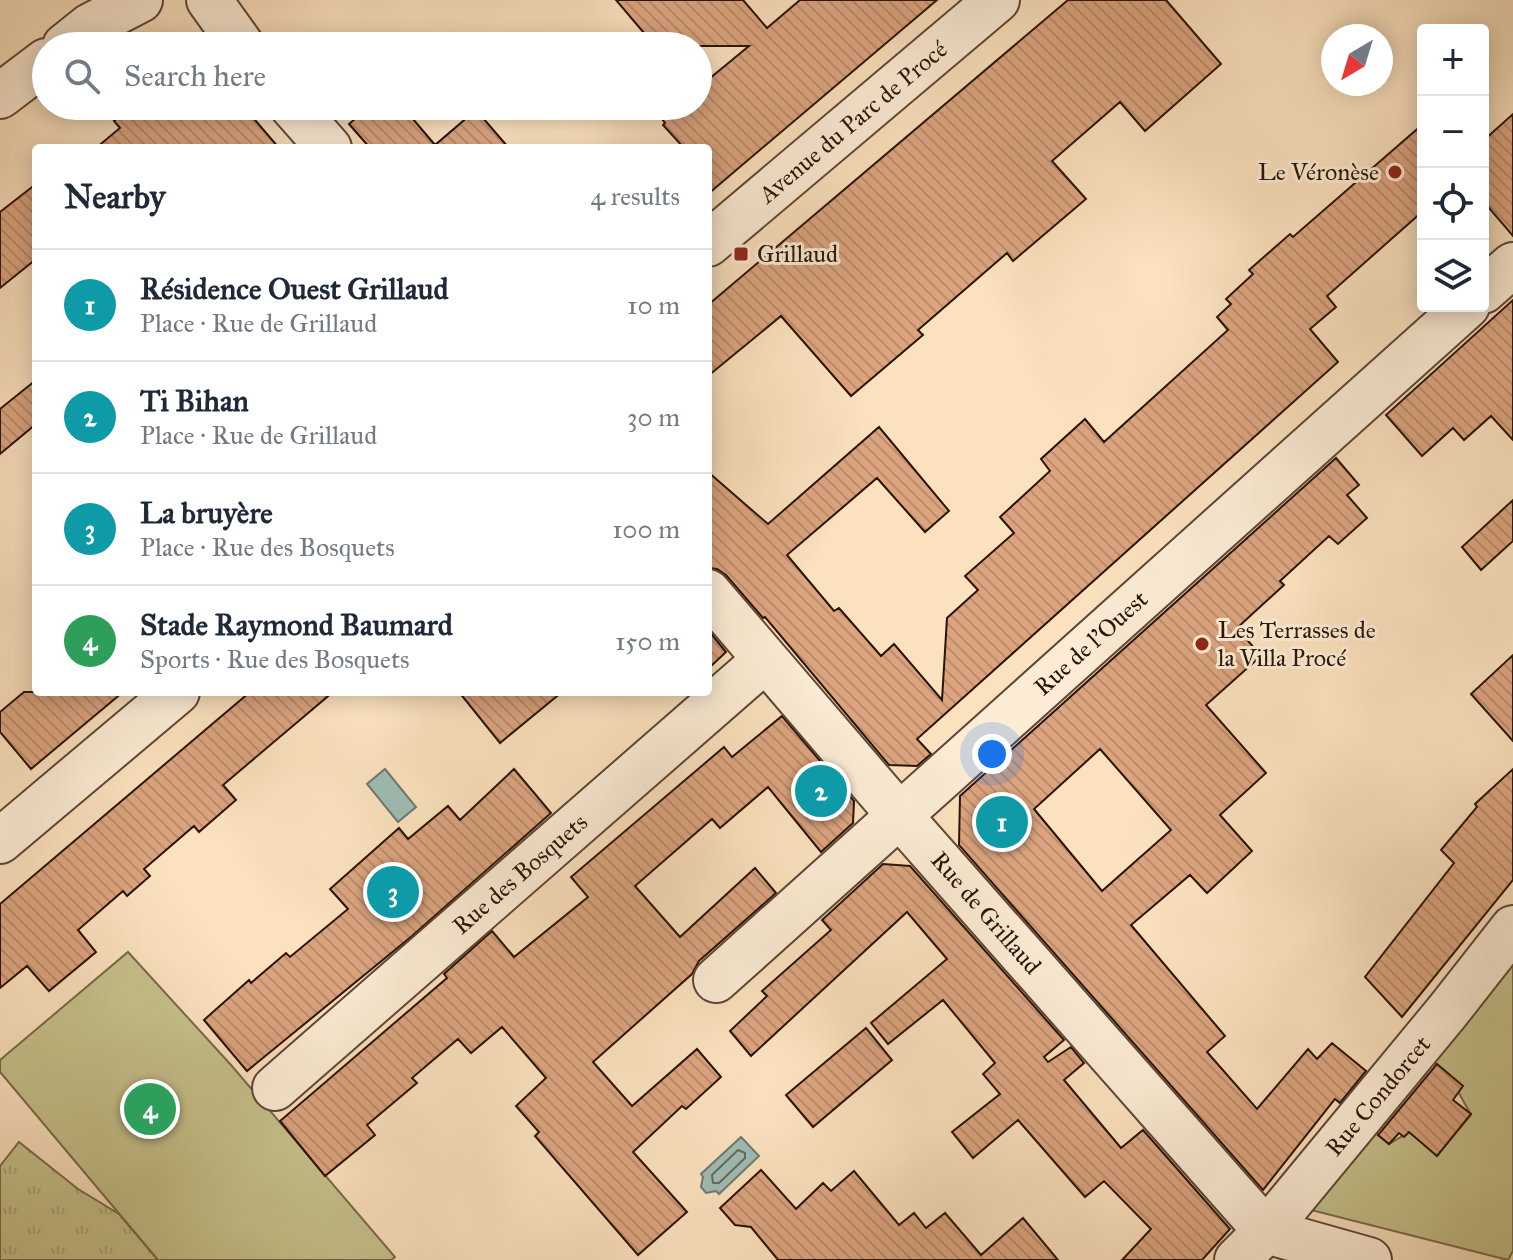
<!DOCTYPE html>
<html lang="en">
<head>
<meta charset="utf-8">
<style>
	body { margin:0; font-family:"IM FELL Great Primer",serif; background:#f2f2f3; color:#1f2937 }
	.controls { position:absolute; right:24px; top:24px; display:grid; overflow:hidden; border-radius:8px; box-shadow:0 4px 20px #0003 }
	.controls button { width:72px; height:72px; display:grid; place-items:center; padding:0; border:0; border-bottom:2px solid #e0e1e3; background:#fff; color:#1f2937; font:40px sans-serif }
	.compass { position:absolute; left:1321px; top:24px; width:72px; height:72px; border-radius:50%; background:#fff; box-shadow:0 4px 20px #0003; rotate:218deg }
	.you { position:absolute; left:992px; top:754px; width:28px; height:28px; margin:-20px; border:6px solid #fff; border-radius:50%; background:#1a73e8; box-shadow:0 0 0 12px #1a73e833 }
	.badge { display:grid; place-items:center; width:52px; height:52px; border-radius:50%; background:#db2777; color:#fff; font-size:26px; font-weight:700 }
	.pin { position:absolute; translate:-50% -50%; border:4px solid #fff; box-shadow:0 2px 8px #0006 }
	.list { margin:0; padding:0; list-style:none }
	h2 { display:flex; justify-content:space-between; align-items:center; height:104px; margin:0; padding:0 32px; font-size:34px }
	h2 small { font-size:26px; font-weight:400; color:#747a83 }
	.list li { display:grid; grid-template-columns:52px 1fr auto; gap:24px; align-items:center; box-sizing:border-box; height:112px; padding:0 32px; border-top:2px solid #e0e1e3 }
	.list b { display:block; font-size:30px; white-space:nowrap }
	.list p { margin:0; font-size:26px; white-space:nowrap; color:#747a83 }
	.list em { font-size:26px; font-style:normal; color:#747a83 }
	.icon { flex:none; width:44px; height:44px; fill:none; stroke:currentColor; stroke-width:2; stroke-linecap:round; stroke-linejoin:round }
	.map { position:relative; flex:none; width:1513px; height:1260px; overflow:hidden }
	.search { position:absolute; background:#fff; box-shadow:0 4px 20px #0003; left:32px; top:32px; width:680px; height:88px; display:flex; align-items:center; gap:20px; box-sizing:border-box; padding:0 28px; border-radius:44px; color:#747a83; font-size:30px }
	.panel { position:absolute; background:#fff; box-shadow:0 4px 20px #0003; left:32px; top:144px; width:680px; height:552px; border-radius:8px }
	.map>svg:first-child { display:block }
	.grass { fill:url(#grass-tufts); stroke:#786a4a; stroke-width:2 }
	.garden { fill:#c6c18c; stroke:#786a4a; stroke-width:2 }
	.water { fill:#9fbdb5; stroke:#70796f; stroke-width:2 }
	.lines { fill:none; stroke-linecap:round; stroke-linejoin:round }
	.shore { stroke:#64685e; stroke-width:2 }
	.building { fill:url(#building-back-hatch); stroke:#291307; stroke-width:2; fill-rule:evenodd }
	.street-casing { stroke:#5e4635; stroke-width:48 }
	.street { stroke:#fcecd5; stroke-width:44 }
	.poi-dot { fill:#8f2418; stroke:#fcecd5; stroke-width:3 }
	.labels { text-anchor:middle; stroke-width:6; stroke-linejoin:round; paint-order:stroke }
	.street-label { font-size:24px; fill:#291307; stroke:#fcecd5 }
	.poi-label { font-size:24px; fill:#291307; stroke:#fcecd5; text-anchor:start }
</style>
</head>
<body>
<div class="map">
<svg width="1513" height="1260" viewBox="0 0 1513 1260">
	<defs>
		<pattern id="grass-tufts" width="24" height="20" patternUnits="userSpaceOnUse" patternTransform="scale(2)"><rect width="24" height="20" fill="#c6c18c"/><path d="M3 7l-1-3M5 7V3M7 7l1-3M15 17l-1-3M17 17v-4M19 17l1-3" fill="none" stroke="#aaa577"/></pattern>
		<pattern id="building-back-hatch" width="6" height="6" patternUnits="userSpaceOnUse" patternTransform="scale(2)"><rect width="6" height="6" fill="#dba47f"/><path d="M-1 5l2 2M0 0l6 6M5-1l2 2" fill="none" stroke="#bc8c6c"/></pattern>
	</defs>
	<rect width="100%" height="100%" fill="#fbe1be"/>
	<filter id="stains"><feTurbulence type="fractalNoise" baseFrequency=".0025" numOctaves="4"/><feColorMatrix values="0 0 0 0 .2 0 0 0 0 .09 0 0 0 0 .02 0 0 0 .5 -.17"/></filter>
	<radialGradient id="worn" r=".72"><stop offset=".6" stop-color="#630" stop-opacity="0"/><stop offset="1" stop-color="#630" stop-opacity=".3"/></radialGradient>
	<path class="grass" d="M 19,1142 L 78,1189 L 119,1214 L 158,1260 L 0,1260 L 0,1166 Z"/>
	<path class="garden" d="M 128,952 L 231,1065 L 395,1257 L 391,1260 L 158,1260 L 0,1072 L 0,1060 Z
		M 1513,956 L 1513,1251 L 1508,1260 L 1307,1209 L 1372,1129 L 1389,1144 L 1409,1132 L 1437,1155 L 1471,1115 L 1449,1075 L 1429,1058 Z"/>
	<path class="water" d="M 385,769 L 416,807 L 398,822 L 367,784 Z
		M 741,1137 L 759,1156 L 719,1194 L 716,1191 L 706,1193 L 701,1187 L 703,1177 L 701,1174 Z"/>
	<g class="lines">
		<path class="shore" d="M 738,1150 L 745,1153 L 745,1158 L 719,1183 L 713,1183 L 712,1175 Z"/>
	</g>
	<path class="building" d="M 616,0 L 743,0 L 767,28 L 800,0 L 937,0 L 708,194 L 708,148 L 684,148 L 663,125 L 665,123 L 662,119 L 677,106 L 698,106 L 698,88 L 749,46 L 655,46 Z
		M 1068,0 L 1166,0 L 1221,64 L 1145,131 L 1120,102 L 1052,161 L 1086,199 L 1013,261 L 1007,253 L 918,330 L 923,335 L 851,396 L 781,316 L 708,376 L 708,305 Z
		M 133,106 L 243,106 L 279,148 L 96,148 L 120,128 L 114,121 Z
		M 370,106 L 402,106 L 435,145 L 476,110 L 509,148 L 370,148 L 349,124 Z
		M 1513,114 L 1513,236 L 1483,201 L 1483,141 Z
		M 1423,124 L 1423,211 L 1327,296 L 1336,307 L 1310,329 L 1338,362 L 917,739 L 931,754 L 917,766 L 889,765 L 765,617 L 763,618 L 726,575 L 717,569 L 708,568 L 708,472 L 768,524 L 879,427 L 949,511 L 925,532 L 877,478 L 787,555 L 834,611 L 839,608 L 881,656 L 894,644 L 942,700 L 947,618 L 978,590 L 965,576 L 1014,533 L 1000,517 L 1050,471 L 1041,459 L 1085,419 L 1104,442 L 1228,330 L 1217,317 L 1231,304 L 1226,299 L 1253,274 L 1249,270 L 1290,234 L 1293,237 Z
		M 36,184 L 36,259 L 0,288 L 0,212 Z
		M 1513,300 L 1513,440 L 1491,416 L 1464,440 L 1453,428 L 1422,456 L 1386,415 Z
		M 36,380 L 36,424 L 0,454 L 0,409 Z
		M 1336,458 L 1359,485 L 1347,495 L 1367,518 L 1338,544 L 1329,536 L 1280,581 L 1284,585 L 1237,628 L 1261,656 L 1206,705 L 1266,773 L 1220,815 L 1252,851 L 1207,893 L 1190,875 L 1131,925 L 1225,1036 L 1207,1052 L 1257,1109 L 1308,1049 L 1317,1059 L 1332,1043 L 1366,1071 L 1340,1103 L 1335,1099 L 1263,1190 L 959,845 L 960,796 ZM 1100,749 L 1171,830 L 1102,891 L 1034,809 Z
		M 1513,500 L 1513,541 L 1481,570 L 1462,547 Z
		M 708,630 L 726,652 L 708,669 Z
		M 1513,655 L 1513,741 L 1471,694 Z
		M 24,692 L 123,692 L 31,769 L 0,732 L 0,712 Z
		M 250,692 L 333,692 L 223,785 L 236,800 L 199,832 L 194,826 L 144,869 L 150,876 L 127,896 L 123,891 L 78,930 L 96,952 L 49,991 L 27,966 L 0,988 L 0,904 Z
		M 459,692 L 562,692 L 500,743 Z
		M 782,716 L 854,801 L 853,823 L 821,852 L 768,787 L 720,828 L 712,819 L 635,886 L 680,937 L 755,868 L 776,893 L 699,961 L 692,974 L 593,1062 L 632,1106 L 697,1049 L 721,1077 L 686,1109 L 682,1106 L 633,1152 L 687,1212 L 638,1255 L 535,1136 L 539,1132 L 516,1106 L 546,1078 L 502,1027 L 471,1053 L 458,1039 L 412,1078 L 417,1083 L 367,1125 L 375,1135 L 325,1176 L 280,1121 L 447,978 L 444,974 L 492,931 L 514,957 L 588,897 L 571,877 L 724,747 L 732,757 Z
		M 514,769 L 551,813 L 412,936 L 247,1071 L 204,1020 L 249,980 L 251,983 L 286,953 L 290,957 L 348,909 L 330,889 L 399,828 L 408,839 L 448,806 L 460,820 Z
		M 1513,769 L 1513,880 L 1402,1017 L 1365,977 L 1454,863 L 1441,850 L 1477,807 L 1475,804 Z
		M 883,864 L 910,866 L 1064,1040 L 1044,1057 L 1048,1062 L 1071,1047 L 1084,1063 L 1064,1080 L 1121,1148 L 1143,1130 L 1230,1229 L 1202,1260 L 1122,1260 L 1151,1229 L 1104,1181 L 1085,1197 L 1018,1120 L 973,1158 L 952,1132 L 1000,1094 L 983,1074 L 995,1063 L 943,1000 L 888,1044 L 871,1023 L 947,959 L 907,912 L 751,1056 L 730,1031 L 767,996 L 762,991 L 831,930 L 822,920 Z
		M 866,1028 L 892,1060 L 813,1127 L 786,1095 Z
		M 1437,1064 L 1463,1086 L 1453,1100 L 1471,1114 L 1437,1156 L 1409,1132 L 1404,1137 L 1399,1133 L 1389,1144 L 1378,1135 Z
		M 761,1170 L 796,1209 L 823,1183 L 831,1191 L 854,1171 L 899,1225 L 914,1213 L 926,1228 L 945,1213 L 981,1255 L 1023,1218 L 1058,1260 L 778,1260 L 751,1227 L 735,1225 L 720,1208 Z"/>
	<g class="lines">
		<g class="street-casing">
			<path id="street" d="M 209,0 L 242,46
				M 65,46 L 90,26 L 140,0
				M 0,96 L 46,61
				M 292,106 L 329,148
				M 708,244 L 997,0
				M 1483,291 L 1513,265
				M 708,592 L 899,815 L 1266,1231 L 1369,1260
				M 0,841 L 177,692
				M 716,980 L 1467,306
				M 275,1088 L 765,660
				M 1237,1260 L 1266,1231 L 1447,1012 L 1513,928"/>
		</g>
		<use href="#street" class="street"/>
	</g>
	<g class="poi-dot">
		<circle cx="1395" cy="172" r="8"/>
		<rect x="733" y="246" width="16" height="16" rx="4"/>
		<circle cx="1202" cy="644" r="8"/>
	</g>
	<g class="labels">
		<g class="street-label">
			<text transform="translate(853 122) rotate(-40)" y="8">Avenue du Parc de Procé</text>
			<text transform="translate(1091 643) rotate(-42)" y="8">Rue de l'Ouest</text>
			<text transform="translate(520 874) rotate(-41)" y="8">Rue des Bosquets</text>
			<text transform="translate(986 913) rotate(49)" y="8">Rue de Grillaud</text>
			<text transform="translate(1378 1096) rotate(-50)" y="8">Rue Condorcet</text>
		</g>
		<g class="poi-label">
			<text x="1379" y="180" text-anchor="end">Le Véronèse</text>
			<text x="757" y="262">Grillaud</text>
			<text x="1218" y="638">Les Terrasses de<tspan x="1218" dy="28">la Villa Procé</tspan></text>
		</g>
	</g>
	<rect width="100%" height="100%" filter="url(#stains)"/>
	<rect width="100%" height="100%" fill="url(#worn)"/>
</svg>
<div class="controls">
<button>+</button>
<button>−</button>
<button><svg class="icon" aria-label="locate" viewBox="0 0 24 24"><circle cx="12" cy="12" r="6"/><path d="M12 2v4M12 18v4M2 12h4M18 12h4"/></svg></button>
<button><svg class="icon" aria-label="layers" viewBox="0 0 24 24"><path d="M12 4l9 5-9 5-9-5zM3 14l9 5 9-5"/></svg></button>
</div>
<svg class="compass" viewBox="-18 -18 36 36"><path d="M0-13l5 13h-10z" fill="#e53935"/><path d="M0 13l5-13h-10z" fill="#747a83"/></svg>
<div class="you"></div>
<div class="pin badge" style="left:1002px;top:822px;background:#0f9aa8">1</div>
<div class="pin badge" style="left:821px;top:791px;background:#0f9aa8">2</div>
<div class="pin badge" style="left:393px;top:892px;background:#0f9aa8">3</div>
<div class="pin badge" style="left:150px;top:1109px;background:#2e9e5b">4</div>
<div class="search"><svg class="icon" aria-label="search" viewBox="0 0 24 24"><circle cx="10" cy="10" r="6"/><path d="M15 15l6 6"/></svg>Search here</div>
<section class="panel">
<h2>Nearby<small>4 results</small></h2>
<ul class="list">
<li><span class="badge" style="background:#0f9aa8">1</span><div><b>Résidence Ouest Grillaud</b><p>Place · Rue de Grillaud</p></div><em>10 m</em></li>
<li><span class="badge" style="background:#0f9aa8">2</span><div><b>Ti Bihan</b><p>Place · Rue de Grillaud</p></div><em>30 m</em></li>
<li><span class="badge" style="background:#0f9aa8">3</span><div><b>La bruyère</b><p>Place · Rue des Bosquets</p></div><em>100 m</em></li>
<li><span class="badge" style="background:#2e9e5b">4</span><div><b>Stade Raymond Baumard</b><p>Sports · Rue des Bosquets</p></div><em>150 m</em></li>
</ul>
</section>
</div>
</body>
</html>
